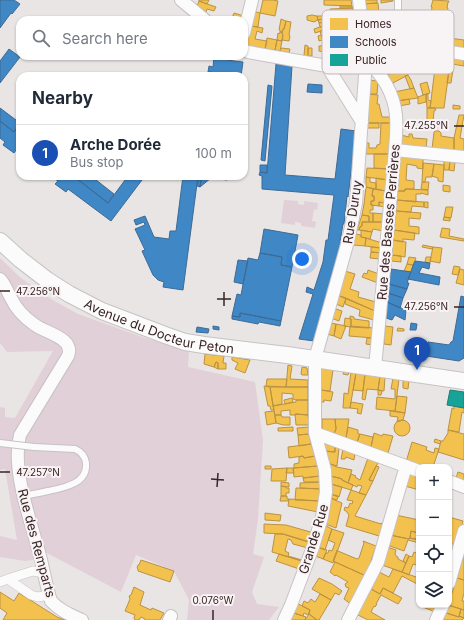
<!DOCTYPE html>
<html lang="en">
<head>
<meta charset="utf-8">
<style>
	body { margin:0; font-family:Inter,sans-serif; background:#f6f6f7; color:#1f2937 }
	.controls { position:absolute; right:12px; bottom:12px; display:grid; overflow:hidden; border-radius:8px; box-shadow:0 1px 3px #0004 }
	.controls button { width:36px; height:36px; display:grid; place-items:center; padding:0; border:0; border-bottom:1px solid #e0e1e3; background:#fff; color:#1f2937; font:20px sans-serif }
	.you { position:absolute; left:302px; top:259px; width:14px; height:14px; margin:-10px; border:3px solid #fff; border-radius:50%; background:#1a73e8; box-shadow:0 0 0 6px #1a73e833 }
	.badge { display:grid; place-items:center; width:26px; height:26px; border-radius:50%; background:#776868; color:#fff; font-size:13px; font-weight:700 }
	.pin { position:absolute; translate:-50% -33px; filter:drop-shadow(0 1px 2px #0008) }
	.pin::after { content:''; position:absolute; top:21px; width:14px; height:12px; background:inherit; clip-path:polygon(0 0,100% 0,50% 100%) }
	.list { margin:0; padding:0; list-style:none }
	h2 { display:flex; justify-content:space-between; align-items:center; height:52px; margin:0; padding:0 16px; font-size:17px }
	h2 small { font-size:13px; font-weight:400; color:#747a83 }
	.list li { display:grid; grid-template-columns:26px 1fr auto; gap:12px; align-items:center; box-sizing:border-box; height:56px; padding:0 16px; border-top:1px solid #e0e1e3 }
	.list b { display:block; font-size:15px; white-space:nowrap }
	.list p { margin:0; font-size:13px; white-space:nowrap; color:#747a83 }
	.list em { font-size:13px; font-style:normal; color:#747a83 }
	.icon { flex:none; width:22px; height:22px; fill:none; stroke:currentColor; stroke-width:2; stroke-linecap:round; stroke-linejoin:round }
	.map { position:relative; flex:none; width:464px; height:620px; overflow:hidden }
	.search { position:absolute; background:#fff; box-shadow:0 1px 3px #0004; left:16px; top:16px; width:232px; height:44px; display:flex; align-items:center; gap:10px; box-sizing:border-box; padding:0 14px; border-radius:12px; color:#747a83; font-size:15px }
	.panel { position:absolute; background:#fff; box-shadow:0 1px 3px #0004; left:16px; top:72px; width:232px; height:108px; border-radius:12px }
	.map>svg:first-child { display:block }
	.green { fill:#e1d0d7 }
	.homes { fill:#f2c14e; stroke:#bb9242 }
	.schools { fill:#3f88c5; stroke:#3e6a95 }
	.public { fill:#17a398; stroke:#227d76 }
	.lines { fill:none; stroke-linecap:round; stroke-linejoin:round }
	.service-casing { stroke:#c7c2c3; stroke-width:8 }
	.pedestrian-casing { stroke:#c7c2c3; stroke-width:10 }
	.minor-casing { stroke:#c7c2c3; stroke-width:14 }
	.tertiary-casing { stroke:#c7c2c3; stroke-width:18 }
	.service { stroke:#fcfbfb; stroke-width:6 }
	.pedestrian { stroke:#fcfbfb; stroke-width:9 }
	.minor { stroke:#fcfbfb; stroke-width:12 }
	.tertiary { stroke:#fcfbfb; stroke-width:16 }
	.service-bridge-casing { stroke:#c7c2c3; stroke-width:8; stroke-linecap:butt }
	.service-bridge { stroke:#fcfbfb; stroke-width:6 }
	.ticks { fill:none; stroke:#3a2425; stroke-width:1.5 }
	.labels { text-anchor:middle; stroke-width:4; stroke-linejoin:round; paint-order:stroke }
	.street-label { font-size:13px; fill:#3a2425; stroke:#f8f3f4 }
	.key { fill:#f8f3f4; stroke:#bfb5b6; stroke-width:1 }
	.key-label { font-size:11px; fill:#3a2425 }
	.ticks-label { font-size:10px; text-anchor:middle; fill:#3a2425; stroke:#f8f3f4; stroke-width:4; stroke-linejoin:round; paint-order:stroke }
</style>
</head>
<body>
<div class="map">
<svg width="464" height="620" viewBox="0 0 464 620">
	<rect width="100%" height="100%" fill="#e9e5e5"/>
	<path class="green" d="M 284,200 L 298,201 L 298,204 L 304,205 L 304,201 L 318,203 L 317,210 L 314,209 L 312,221 L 316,222 L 315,228 L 301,226 L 301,223 L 295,222 L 295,225 L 281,223 Z
		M 0,258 L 21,278 L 51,299 L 78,314 L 145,338 L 189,351 L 188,367 L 255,382 L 263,440 L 258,519 L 253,554 L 264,557 L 252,592 L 257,604 L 279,607 L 269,620 L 187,620 L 189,600 L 174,571 L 136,555 L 121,592 L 43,551 L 33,560 L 25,561 L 0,557 L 0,536 L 17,540 L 5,469 L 0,470 L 0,407 L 5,408 L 5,417 L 15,418 L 53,351 L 7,352 L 0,343 Z"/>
	<path class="homes" d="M 199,0 L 209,0 L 207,4 L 199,1 Z
		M 263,0 L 273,0 L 278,1 L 275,16 L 260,13 Z
		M 324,0 L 351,0 L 352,6 L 324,5 Z
		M 362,0 L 377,0 L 377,3 L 362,4 Z
		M 381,0 L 393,0 L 393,1 L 381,3 Z
		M 433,0 L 449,1 L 449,2 L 448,2 L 447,8 L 448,8 L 446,16 L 447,16 L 444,23 L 445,25 L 444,25 L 443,31 L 444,31 L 442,37 L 464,40 L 464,51 L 415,44 L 416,36 L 418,36 L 418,35 L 419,35 L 419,37 L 427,38 L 430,13 L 431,13 L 432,7 L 431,7 Z
		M 199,1 L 216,7 L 214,11 L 207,9 L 206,12 L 197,6 Z
		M 378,3 L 379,13 L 364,15 L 362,4 Z
		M 340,6 L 352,6 L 353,8 L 340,8 Z
		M 353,8 L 354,15 L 332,18 L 330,9 Z
		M 253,11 L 260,13 L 258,27 L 251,26 Z
		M 234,13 L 244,16 L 243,20 L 234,20 L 232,18 Z
		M 312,15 L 317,16 L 318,20 L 314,22 L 307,20 L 307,16 Z
		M 317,16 L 330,16 L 330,18 L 318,20 Z
		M 325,18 L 330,18 L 330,21 L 319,23 L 318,20 Z
		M 281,19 L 286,21 L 284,29 L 283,29 L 282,32 L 280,32 L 280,30 L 279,30 Z
		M 286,21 L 291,22 L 289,35 L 290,36 L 289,41 L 282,40 L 283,35 L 282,34 L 283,29 L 284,29 Z
		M 330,21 L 331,26 L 320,27 L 319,23 Z
		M 251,26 L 263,28 L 262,33 L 257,31 L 255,39 L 267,41 L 265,49 L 245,46 Z
		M 320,27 L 331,26 L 331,28 L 315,33 L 314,29 Z
		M 331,27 L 334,27 L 336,38 L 346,37 L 346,43 L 324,45 L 320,31 Z
		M 280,32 L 282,32 L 282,34 L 283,35 L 282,41 L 277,40 L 278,33 L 279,34 Z
		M 321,35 L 323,40 L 319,41 L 318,36 Z
		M 267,38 L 277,40 L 275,50 L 265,49 Z
		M 277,40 L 282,41 L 280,51 L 275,50 Z
		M 359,42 L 360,57 L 351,57 L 350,50 L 334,52 L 333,60 L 326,59 L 327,53 L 319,51 L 319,46 Z
		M 305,45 L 308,46 L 308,56 L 304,55 Z
		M 281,48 L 290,49 L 289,53 L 280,51 Z
		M 308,48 L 312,48 L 312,56 L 308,56 Z
		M 407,48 L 420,50 L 422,59 L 409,59 L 409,62 L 408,65 L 405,66 L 405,65 L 386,76 L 380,67 L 390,63 L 390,62 L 393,66 L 406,59 Z
		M 453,55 L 464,57 L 464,66 L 452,64 Z
		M 405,65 L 408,75 L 391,84 L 386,76 Z
		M 435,68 L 449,71 L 444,108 L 430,108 Z
		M 449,70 L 453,70 L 451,83 L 447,83 Z
		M 408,75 L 411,80 L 414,88 L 410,89 L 405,76 Z
		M 368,80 L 378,81 L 377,94 L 368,94 Z
		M 427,82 L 430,93 L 423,95 L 420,84 Z
		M 414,88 L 418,98 L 397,101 L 394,92 Z
		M 368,94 L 378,95 L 377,104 L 379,104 L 382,117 L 391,117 L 392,123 L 365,123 Z
		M 426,94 L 426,102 L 418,104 L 418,97 Z
		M 426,94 L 428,94 L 428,100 L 431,101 L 430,108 L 427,108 Z
		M 409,99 L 410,104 L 399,106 L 397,101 Z
		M 453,105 L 460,106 L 460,109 L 453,109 Z
		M 427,108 L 435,108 L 436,110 L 434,111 L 433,123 L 427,123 Z
		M 459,115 L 464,115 L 460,138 L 464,139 L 464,152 L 454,151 L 454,138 Z
		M 365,123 L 379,123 L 379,128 L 365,128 Z
		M 381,123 L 392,123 L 390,154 L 366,154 L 366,143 L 369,143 L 369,148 L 376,148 L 377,145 L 380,144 Z
		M 435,131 L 439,131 L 441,133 L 441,136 L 454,138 L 454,151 L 432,149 L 434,132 Z
		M 409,134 L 412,134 L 413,138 L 427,139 L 426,148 L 401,146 L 401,135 L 409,137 Z
		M 402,153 L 423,155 L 423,169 L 417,168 L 417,166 L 407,164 L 406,180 L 414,181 L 414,189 L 405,189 L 405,191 L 397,191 L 400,157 Z
		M 374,154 L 390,154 L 389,169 L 374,168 Z
		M 444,161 L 450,161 L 449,170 L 444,170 Z
		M 450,161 L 455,162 L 454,171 L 449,170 Z
		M 423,163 L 434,164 L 432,177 L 426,177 L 425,182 L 422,182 Z
		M 434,164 L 444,165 L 443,182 L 438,181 L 438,178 L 432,176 Z
		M 367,168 L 389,169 L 388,180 L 366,177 Z
		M 366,177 L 370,178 L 370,182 L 376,183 L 376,189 L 366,187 Z
		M 376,178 L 388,180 L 386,191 L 376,189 Z
		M 422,182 L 429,182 L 428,190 L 421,189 Z
		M 443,185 L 450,186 L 450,192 L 443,191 Z
		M 366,187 L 373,189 L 372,196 L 374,196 L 374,201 L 371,201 L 371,205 L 373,205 L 373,210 L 370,210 L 370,213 L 373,213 L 373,222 L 369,222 L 369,216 L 362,215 L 364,204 Z
		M 373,189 L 386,191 L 385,203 L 379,202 L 379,206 L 371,205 L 371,201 L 374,201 L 374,196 L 372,196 Z
		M 405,189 L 428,190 L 428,195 L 421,193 L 421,194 L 416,194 L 416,202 L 397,200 L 397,191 L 405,191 Z
		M 397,200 L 424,202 L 424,207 L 412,206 L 411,212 L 396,211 Z
		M 379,202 L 385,203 L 385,207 L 379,206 Z
		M 424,202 L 428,202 L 428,208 L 424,207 Z
		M 446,207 L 453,207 L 451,218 L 444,217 Z
		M 396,211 L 421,213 L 420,219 L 409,218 L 409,226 L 419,227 L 419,234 L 394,230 Z
		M 373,213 L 384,214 L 383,222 L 373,222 Z
		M 362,215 L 369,216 L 369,222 L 362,222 L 362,226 L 360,227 L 359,230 L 357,230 Z
		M 444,217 L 450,218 L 450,221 L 443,220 Z
		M 362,222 L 383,222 L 383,231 L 373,229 L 372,232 L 359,230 L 360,227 L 362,226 Z
		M 442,228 L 450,229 L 449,236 L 464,239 L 464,241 L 440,237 Z
		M 361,230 L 372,232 L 370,239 L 361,237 Z
		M 394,230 L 415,233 L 414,240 L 403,239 L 403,242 L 393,240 Z
		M 356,234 L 361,235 L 361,237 L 366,238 L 365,246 L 353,245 Z
		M 366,238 L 382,243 L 381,248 L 365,246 Z
		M 393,240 L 406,242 L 405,257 L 392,255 Z
		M 423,245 L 433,247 L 432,249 L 422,247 Z
		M 371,247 L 381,248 L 381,253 L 371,252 Z
		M 433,247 L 442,248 L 440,263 L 430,261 Z
		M 371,252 L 381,253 L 380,259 L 370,258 Z
		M 392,255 L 401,256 L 401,262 L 391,261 Z
		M 409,257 L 416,258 L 413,265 L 407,264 Z
		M 426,257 L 431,257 L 430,263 L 425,262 Z
		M 407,264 L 413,265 L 411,272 L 404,271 Z
		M 454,266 L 460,267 L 458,275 L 452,274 Z
		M 460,269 L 464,270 L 464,285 L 456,283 Z
		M 368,270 L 379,274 L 378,283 L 362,277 L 364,273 L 367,274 Z
		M 345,271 L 355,274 L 350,289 L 359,292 L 358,297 L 376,302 L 375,311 L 337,295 Z
		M 337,295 L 346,298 L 343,307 L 334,303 Z
		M 346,298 L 375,311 L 374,320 L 359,316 L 360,310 L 345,304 Z
		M 333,308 L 342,311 L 339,321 L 331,318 Z
		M 350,316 L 354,317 L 354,319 L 369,321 L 369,328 L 351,327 L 351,319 L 350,319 Z
		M 345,318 L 351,319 L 351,327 L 344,326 Z
		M 330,323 L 336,324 L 334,336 L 327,334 Z
		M 336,324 L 346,326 L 341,339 L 334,336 Z
		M 350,326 L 374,328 L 373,338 L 349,336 Z
		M 385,326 L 393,327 L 391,345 L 384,344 Z
		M 398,328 L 404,329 L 404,331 L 397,331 Z
		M 367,338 L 373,338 L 372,345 L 366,344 Z
		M 205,354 L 224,356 L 223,363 L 226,363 L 226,369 L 218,369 L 218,363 L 216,362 L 214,367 L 204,364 Z
		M 232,357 L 250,360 L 245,373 L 235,369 L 238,363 L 232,360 Z
		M 216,362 L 218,363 L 218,369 L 214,367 Z
		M 288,365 L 292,366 L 290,379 L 308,380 L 308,387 L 286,387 Z
		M 302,367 L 307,368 L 308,375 L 302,375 L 301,374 Z
		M 320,368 L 333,370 L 330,391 L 321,390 Z
		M 344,371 L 349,372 L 348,375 L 343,374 Z
		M 351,372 L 356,373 L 350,408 L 343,408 L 344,393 L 348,394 Z
		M 356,373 L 365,374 L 363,391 L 353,390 Z
		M 365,374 L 380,376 L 378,390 L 367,389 L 365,400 L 362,399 Z
		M 380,376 L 385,377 L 384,391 L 378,390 Z
		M 393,378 L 399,379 L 395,411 L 376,409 L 377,397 L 395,399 L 395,389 L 391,389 Z
		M 267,379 L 287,379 L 286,387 L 266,386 Z
		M 403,379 L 409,380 L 408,389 L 403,388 Z
		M 264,386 L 270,387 L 274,410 L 271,410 L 270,406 L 268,406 Z
		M 270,387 L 308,387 L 308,400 L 296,400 L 293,399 L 293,394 L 282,393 L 282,404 L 273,406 Z
		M 321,390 L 333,392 L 331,401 L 324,400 L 324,402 L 321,402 Z
		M 378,390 L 382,391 L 381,395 L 378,395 Z
		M 397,396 L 407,397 L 405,413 L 395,411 Z
		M 292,398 L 293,402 L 285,404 L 284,400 Z
		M 296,400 L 308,400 L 308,415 L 296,414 L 296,415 L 290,415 L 290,410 L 281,411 L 281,415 L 275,415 L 273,406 L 296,402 Z
		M 351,402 L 363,404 L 361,414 L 357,413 L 358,409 L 350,408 Z
		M 454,406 L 464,408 L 464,413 L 462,412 L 459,432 L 448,430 L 452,408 L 454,409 Z
		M 274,411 L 276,423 L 267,425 L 265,412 Z
		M 390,411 L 405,413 L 403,420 L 397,422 L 398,417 L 390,416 Z
		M 295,414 L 296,414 L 308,415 L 309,425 L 296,425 Z
		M 275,415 L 281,415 L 282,417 L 290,417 L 290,425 L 283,425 L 276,423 Z
		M 322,419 L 335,419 L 336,429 L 334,434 L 322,430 Z
		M 335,419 L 349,419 L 346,438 L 334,434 L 336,429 Z
		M394 428a8 8 0 1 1 16 0a8 8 0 1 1-16 0Z
		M 293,427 L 293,431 L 278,431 L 278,428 Z
		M 309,427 L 309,434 L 298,435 L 297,428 Z
		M 348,427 L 358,430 L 358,434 L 360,434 L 357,442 L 346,438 Z
		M 448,430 L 464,434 L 464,460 L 438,452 L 441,441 L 443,441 L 448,433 Z
		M 374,433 L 382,436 L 383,434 L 393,436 L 388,453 L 371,447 Z
		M 309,434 L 311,444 L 299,446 L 298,435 Z
		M 360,434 L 373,437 L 371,447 L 357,442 Z
		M 435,439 L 441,441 L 440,444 L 434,442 Z
		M 323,442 L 335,446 L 335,452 L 325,451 Z
		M 412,442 L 427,447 L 426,450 L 434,453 L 435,448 L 439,449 L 433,467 L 423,467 L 406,462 Z
		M 311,444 L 315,456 L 304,458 L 303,456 L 289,458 L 288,447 Z
		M 335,446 L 339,448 L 337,466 L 328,463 L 325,451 L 335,452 Z
		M 343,449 L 355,453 L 354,460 L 346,457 L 345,459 L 341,459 Z
		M 303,456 L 304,458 L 315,456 L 318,466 L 294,468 L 294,464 L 299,463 L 299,457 Z
		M 368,458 L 379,461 L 369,480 L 373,481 L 366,495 L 359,493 L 362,486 L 358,485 L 357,487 L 348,483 L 351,474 L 356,476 L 355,477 L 360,480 Z
		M 328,463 L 337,467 L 352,470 L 348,483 L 342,480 L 342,479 L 339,478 L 330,476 Z
		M 265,466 L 271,466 L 271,469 L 265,469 Z
		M 318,466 L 320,476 L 303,478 L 303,476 L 294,477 L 293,468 Z
		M 376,466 L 379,467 L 373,481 L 369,480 Z
		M 287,468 L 293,468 L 294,473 L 286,473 Z
		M 287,468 L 286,481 L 271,481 L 272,469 Z
		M 458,472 L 464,474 L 464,481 L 456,478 Z
		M 410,474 L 419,477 L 419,490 L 405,486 Z
		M 320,476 L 321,482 L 304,482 L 303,478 Z
		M 330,476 L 339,478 L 342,479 L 342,480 L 353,485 L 351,490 L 331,484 Z
		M 281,482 L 289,483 L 289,487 L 281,486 Z
		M 321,482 L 322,489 L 300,488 L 300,483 Z
		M 331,484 L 342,487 L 339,497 L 330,494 Z
		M 281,486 L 286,487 L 286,488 L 289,488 L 289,493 L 286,493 L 286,496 L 281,496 Z
		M 296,488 L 322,489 L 320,501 L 295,500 Z
		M 351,490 L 366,495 L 355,516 L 381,524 L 381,523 L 383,524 L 379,536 L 346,526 L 349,515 L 346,511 L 344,510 L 345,507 L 348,508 L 350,503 L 352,504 L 353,501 L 347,500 Z
		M 330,494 L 338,496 L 337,500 L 330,498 Z
		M 281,496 L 287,496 L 287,499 L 289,499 L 288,501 L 280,501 Z
		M 330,498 L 342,503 L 336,528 L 325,524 Z
		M 289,499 L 320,501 L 318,512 L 288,506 Z
		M 265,513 L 281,515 L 280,521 L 265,520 Z
		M 396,515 L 419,520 L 419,540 L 416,539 L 418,533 L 411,531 L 410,538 L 409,538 L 409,539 L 390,535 Z
		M 449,517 L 463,521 L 456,545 L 449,543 Z
		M 264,524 L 286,525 L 314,533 L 311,543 L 283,534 L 264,533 Z
		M 324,525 L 332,529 L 325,550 L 317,547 Z
		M 332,529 L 344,533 L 333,563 L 323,559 L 326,553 L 328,553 L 329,550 L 332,551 L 335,543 L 328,540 Z
		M 411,531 L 418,533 L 416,539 L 410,538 Z
		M 275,534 L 283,534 L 310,542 L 308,548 L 293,544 L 291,540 L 288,539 L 285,551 L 289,553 L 288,556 L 302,560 L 302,561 L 272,552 Z
		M 390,535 L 409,539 L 409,538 L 419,540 L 419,543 L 408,540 L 404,551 L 387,545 Z
		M 363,541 L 376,546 L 366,576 L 333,561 L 337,550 L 338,551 L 357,559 L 359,558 L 364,543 Z
		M 317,547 L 327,550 L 323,559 L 313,555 Z
		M 387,547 L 396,550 L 395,554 L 397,557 L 398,557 L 398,559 L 406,563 L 402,572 L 382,565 Z
		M 414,552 L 419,554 L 419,566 L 413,564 L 409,575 L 402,572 L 409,556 L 412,557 Z
		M 279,554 L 302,561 L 299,569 L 276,561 Z
		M 406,554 L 409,556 L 406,563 L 403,561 Z
		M 463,557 L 464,557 L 464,580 L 457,578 Z
		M 141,560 L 174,571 L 170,582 L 138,571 L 138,569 L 137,568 L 138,565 L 139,565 Z
		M 335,562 L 366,576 L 352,605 L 344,599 L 349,588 L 346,587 L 345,584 L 348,582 L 336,575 L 335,576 L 330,572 Z
		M 393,569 L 419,578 L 419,585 L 402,576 L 393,593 L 383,588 L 380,594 L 371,589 L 379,572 L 389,577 Z
		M 319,578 L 332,584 L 342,591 L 339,595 L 335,593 L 331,600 L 312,589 Z
		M 457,578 L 464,580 L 464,593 L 462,601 L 464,601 L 464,610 L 448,605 Z
		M 134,587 L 144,592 L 140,605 L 151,610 L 152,608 L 164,613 L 160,620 L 145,620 L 145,619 L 141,617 L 139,620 L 135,620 L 134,618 L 135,615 L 125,611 L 130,599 L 129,596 L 131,595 Z
		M 383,588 L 402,598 L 398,604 L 381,595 L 376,604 L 377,604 L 375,607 L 374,606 L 371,612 L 385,620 L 368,620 L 356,614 L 371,589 L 380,594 Z
		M 0,592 L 14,601 L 19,593 L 57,617 L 65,620 L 3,620 L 7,613 L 0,608 Z
		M 320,594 L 331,600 L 319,620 L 317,620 L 309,614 L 310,610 L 302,606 L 304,601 L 308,603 L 311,599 L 315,602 Z
		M 295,602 L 310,610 L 308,615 L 304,613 L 303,616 L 291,612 Z
		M 424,605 L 437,605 L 435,612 L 423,607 Z
		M 448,605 L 461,609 L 459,617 L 446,613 Z
		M 461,609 L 464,610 L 464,618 L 459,616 Z
		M 291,612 L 306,617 L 305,620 L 289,620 Z
		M 446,613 L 459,617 L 459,616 L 464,618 L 462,620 L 443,620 Z
		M 309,614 L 317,620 L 305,620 Z"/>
	<path class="schools" d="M 0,0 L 14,0 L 20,4 L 12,14 L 11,13 L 0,28 Z
		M 9,49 L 20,57 L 0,83 L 0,61 Z
		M 214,56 L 226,57 L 226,60 L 243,62 L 241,76 L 211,76 L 212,72 L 208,72 L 209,66 L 213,67 Z
		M 276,64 L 292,66 L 285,175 L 335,179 L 341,129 L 356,131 L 348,197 L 347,196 L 344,224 L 343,224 L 340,242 L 341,243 L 338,260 L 314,341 L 299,339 L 313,294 L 306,292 L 307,287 L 314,290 L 323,262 L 326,240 L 328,240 L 334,195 L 262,189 L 262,176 L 259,175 L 260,172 L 267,173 Z
		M 308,84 L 322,85 L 322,93 L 307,92 Z
		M 268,85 L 272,86 L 265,161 L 261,160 Z
		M 0,108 L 20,123 L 14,132 L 0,121 Z
		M 0,121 L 14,132 L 20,123 L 20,153 L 16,150 L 14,153 L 3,145 L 5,142 L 0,138 Z
		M 260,165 L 267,165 L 267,173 L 260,172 Z
		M 50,176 L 78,176 L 76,178 L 108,203 L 128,176 L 145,176 L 111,221 L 68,189 L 66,192 L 55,184 L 58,181 Z
		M 78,176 L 91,176 L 114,194 L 108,203 L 76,178 Z
		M 183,176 L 198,176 L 183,290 L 163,287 L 164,282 L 158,280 L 153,275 L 142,251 L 145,250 L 135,229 L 145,225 L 144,222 L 136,225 L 134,220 L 145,216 L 154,237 L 169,239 L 170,231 L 176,231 Z
		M 207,176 L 232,176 L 227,180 L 211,178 L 200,187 L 201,180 Z
		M 198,180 L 201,180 L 200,187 L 197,186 Z
		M 264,229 L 298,235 L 292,267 L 281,265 L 282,257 L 260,253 Z
		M 260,253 L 282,257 L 281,265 L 292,267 L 281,321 L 240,313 L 240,317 L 232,316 L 237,294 L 241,295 L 248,258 L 258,260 Z
		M 238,260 L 248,261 L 243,284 L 234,282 Z
		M 415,261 L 430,263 L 429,269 L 422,267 L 419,273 L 440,277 L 439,285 L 408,279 Z
		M 391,269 L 411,272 L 407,283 L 409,283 L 407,289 L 389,284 Z
		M 389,284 L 407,289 L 403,298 L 388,293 Z
		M 388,293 L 403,298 L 400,308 L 387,302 Z
		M 461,296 L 464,297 L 464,358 L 459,361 L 426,356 L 428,342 L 449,345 L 451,342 L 453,341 Z
		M 387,302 L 406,310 L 405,320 L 395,315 L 392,320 L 386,318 Z
		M 240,313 L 281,321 L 280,326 L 259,322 L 258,324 L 232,319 L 232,316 L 240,317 Z
		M 411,323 L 417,324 L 416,330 L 410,330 Z
		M 213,326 L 219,327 L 219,330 L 213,329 Z
		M 197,327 L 209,329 L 208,333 L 196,332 Z"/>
	<path class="public" d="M 450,390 L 464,392 L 464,408 L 447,405 Z"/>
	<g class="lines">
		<g class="service-casing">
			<path id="service" d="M 398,0 L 398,31
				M 23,496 C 32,494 40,493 48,491 C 63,488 88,484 86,463 C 85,456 82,452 75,449 L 34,447"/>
		</g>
		<g class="pedestrian-casing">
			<path id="pedestrian" d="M 8,579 L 33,571 L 44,573
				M 0,582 L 8,579 L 31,595 L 38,597 L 49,595"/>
		</g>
		<g class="minor-casing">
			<path id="minor" d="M 181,0 L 205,20
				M 244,33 L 252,0
				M 244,50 L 248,52 L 327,66 L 362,122
				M 366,61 C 382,73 394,94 396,115 C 397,126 396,138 395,150 L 375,368
				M 387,62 L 386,42 L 464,54
				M 395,150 L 464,157
				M 0,279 C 5,284 7,291 11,298 C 16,309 25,318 35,325 C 46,333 75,338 68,356 L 20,435 C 11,470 31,521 40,556 C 44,571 46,586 51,601 C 60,611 71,615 82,620
				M 315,433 L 419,471
				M 449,481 L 464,487
				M 449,583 L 464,531
				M 169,620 L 171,616
				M 284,620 L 291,605 L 313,547 L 322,517 L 326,492 L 325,470 L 315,433 L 315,359 L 348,241 L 356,203 L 366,61 L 359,0
				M 348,620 L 378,562 L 406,466
				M 436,620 L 443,605"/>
		</g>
		<g class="tertiary-casing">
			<g id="tertiary">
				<path id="s1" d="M 0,241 L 21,260 L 47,280 L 69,294 L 102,311 L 165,335 L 185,342 L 204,345 L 287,355 L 464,381"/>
			</g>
		</g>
		<use href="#service" class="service"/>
		<use href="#pedestrian" class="pedestrian"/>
		<use href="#minor" class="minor"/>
		<use href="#tertiary" class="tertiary"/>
		<g class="service-bridge-casing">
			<path id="service-bridge" d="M 0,443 L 34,447"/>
		</g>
		<use href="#service-bridge" class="service-bridge"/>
	</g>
	<path class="ticks" d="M 454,126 L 464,126M 0,291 L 10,291M 217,299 L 231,299M 224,306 L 224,292M 454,307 L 464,307M 0,472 L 10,472M 211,479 L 224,480M 217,487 L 218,473M 213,620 L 213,610"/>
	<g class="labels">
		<g class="street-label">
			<text transform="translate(352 212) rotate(-81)" y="5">Rue Duruy</text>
			<text transform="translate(388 222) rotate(-85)" y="5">Rue des Basses Perrières</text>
			<text dy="5" stroke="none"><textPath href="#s1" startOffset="184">Avenue du Docteur Peton</textPath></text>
			<text transform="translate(313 539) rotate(-73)" y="5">Grande Rue</text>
			<text transform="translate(37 543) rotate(75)" y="5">Rue des Remparts</text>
		</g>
	</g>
	<rect x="322" y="10" width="132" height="64" rx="6" class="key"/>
	<rect x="330" y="18" width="18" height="12" fill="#f2c14e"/>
	<rect x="330" y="36" width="18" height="12" fill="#3f88c5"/>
	<rect x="330" y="54" width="18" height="12" fill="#17a398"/>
	<g class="key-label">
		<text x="355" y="28">Homes</text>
		<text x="355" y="46">Schools</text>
		<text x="355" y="64">Public</text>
	</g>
	<g class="ticks-label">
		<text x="426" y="129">47.255°N</text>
		<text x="38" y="295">47.256°N</text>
		<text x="426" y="310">47.256°N</text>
		<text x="38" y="476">47.257°N</text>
		<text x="213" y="604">0.076°W</text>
	</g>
</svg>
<div class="controls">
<button>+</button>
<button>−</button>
<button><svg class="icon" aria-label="locate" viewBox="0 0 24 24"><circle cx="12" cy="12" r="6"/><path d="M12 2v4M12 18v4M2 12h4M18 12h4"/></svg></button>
<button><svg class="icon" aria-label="layers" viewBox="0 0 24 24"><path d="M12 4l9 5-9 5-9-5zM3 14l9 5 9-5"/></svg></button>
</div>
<div class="you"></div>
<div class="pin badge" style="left:417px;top:370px;background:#1a4fb4">1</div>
<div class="search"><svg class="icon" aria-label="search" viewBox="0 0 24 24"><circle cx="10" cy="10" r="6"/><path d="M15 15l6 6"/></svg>Search here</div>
<section class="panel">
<h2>Nearby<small></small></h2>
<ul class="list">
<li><span class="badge" style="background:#1a4fb4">1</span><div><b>Arche Dorée</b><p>Bus stop</p></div><em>100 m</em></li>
</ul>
</section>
</div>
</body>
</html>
